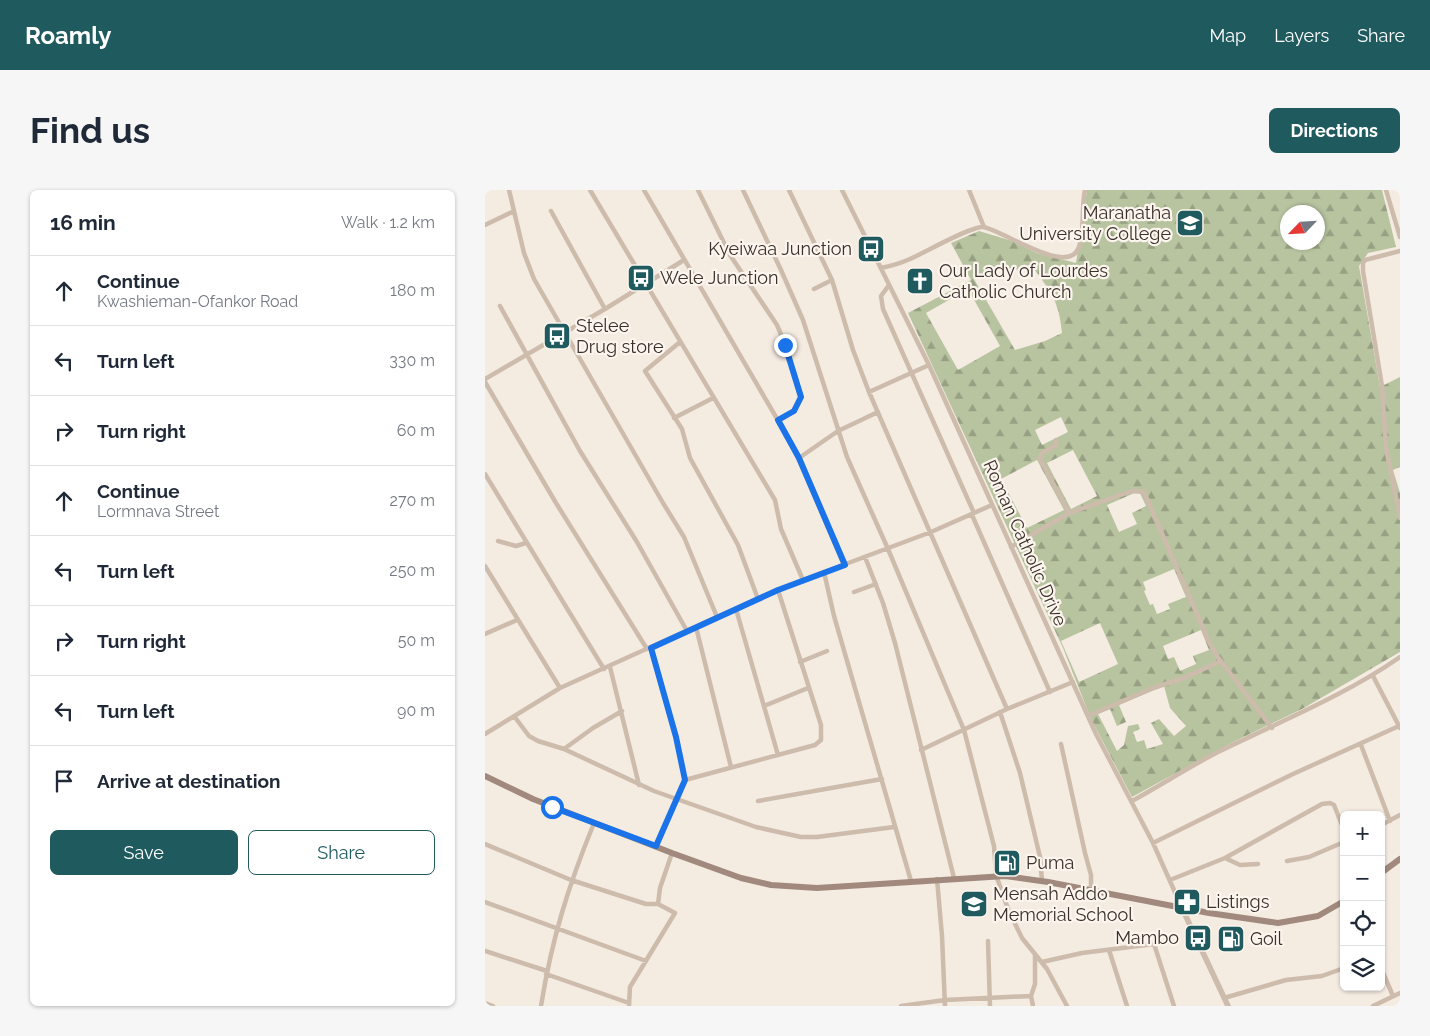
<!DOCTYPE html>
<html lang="en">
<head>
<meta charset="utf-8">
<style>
	body { margin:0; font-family:Raleway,sans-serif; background:#f6f6f7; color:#1f2937 }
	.controls { position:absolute; right:15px; bottom:15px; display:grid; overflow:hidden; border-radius:8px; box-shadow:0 1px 4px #0004 }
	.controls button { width:45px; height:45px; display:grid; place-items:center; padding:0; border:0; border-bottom:1px solid #e0e1e3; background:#fff; color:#1f2937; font:25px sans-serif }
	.compass { position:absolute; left:795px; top:15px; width:45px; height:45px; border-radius:50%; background:#fff; box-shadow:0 1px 4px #0004; rotate:245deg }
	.stop { position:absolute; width:15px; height:15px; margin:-11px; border:4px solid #1a73e8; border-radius:50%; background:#fff }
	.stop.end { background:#1a73e8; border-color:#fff; box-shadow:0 1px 5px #0008 }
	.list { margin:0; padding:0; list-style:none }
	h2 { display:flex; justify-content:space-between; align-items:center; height:65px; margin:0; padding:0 20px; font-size:21px }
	h2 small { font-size:16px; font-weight:400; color:#747a83 }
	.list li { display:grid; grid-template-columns:32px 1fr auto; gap:15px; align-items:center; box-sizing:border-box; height:70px; padding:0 20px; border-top:1px solid #e0e1e3 }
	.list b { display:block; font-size:19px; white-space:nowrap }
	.list p { margin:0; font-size:16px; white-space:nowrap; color:#747a83 }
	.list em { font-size:16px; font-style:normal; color:#747a83 }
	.actions { display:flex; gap:10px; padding:15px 20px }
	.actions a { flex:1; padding:11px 0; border:1px solid #1f5a5e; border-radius:8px; text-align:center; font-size:18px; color:#1f5a5e }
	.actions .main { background:#1f5a5e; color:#fff }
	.icon { flex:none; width:28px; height:28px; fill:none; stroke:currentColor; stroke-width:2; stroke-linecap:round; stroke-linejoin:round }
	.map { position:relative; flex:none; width:915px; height:816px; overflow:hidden; border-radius:8px }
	header { display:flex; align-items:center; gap:30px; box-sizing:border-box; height:70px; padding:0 25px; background:#1f5a5e; color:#fff }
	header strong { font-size:24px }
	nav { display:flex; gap:28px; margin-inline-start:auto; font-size:18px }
	.intro { display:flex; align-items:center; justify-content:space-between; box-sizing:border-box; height:120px; padding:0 30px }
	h1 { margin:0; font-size:35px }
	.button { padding:12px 22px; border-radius:8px; background:#1f5a5e; color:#fff; font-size:18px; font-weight:700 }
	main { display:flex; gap:30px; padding:0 30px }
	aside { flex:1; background:#fff; border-radius:8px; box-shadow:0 1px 4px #0004 }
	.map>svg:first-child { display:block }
	.forest { fill:url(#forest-firs); fill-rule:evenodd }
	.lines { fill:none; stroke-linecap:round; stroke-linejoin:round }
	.minor { stroke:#cdbbac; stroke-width:4.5 }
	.tertiary { stroke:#cdbbac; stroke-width:5.5 }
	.secondary { stroke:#a18a7d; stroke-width:6 }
	.route { stroke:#1a73e8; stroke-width:6 }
	.labels { text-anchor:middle; stroke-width:4.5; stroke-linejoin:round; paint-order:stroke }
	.poi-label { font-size:18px; fill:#3b302b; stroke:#fbf5ee; text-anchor:start }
	.street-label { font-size:18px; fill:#3b302b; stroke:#fbf5ee }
</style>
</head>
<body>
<header>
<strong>Roamly</strong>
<nav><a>Map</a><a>Layers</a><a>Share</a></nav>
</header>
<div class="intro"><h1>Find us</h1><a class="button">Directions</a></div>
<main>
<aside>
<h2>16 min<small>Walk · 1.2 km</small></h2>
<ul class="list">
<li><svg class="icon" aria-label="ahead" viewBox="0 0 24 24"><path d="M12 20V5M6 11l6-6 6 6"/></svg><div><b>Continue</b><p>Kwashieman-Ofankor Road</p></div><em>180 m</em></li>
<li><svg class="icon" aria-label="left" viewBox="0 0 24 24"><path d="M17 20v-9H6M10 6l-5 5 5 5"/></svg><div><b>Turn left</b></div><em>330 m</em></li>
<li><svg class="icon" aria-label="right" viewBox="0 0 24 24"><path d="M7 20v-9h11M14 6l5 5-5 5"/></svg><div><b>Turn right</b></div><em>60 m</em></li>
<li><svg class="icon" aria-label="ahead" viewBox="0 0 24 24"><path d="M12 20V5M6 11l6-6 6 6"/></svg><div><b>Continue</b><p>Lormnava Street</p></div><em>270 m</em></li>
<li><svg class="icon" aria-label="left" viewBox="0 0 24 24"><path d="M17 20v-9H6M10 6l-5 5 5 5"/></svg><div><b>Turn left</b></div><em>250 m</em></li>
<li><svg class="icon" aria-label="right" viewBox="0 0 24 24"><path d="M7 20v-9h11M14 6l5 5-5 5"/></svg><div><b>Turn right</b></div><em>50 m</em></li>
<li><svg class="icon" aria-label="left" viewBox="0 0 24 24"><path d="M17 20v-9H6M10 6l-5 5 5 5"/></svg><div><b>Turn left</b></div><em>90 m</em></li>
<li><svg class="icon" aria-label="arrive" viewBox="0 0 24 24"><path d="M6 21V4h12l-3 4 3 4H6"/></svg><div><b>Arrive at destination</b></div></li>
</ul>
<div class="actions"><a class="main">Save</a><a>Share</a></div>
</aside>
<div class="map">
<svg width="915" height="816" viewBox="0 0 915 816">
	<defs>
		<pattern id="forest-firs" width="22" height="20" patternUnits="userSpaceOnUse" patternTransform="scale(1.25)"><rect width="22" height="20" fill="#b8c4a0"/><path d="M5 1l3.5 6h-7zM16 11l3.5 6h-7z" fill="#97a083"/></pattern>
	</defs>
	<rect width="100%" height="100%" fill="#f4ebe1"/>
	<path class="forest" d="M 602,0 L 897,0 L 911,57 L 883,63 L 874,76 L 895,197 L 915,187 L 915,277 L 908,280 L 915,303 L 915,462 L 817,519 L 748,552 L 647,607 L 606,529 L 578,458 L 423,123 L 486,90 L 466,53 L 494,41 L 527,51 L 552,63 L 591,73 ZM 802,22 L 832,22 L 832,52 L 802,52 ZM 549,79 C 567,103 574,112 577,143 L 560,151 L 530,160 L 489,89 L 515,80 ZM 483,99 L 515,156 L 473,180 L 441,123 ZM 576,227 L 583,242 L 557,255 L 550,240 ZM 588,260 L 612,306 L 586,319 L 562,273 ZM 552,270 L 579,320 L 542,338 L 516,289 ZM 654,301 L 661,316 L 647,323 L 652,334 L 634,342 L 622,315 ZM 689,379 L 701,407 L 683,414 L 685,419 L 672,424 L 668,414 L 665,415 L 659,401 L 661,400 L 658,392 ZM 615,433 L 633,474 L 594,492 L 576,451 ZM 716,440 L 724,460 L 708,466 L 711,474 L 695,481 L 689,467 L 683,469 L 678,456 ZM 679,496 L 685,518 L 701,536 L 689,546 L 674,529 L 666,533 L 678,554 L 662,559 L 659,550 L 652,552 L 648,542 L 655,539 L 653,534 L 643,536 L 639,555 L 632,561 L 613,524 L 625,519 L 632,536 L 641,532 L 634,515 Z"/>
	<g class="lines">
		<path class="minor" d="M 24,0 L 39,63 L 49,89 L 178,313 L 199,347 L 232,427
			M 105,0 L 290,310 L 296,339 L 318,390
			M 159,0 L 309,258 L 359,375
			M 213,0 L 245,65 L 292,135 L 303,161 L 316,207 L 309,221 L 293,231
			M 258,0 L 296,80 L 318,130 L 362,267 L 403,359 L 479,540 L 509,656 L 511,685 L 523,719 L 537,748 L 562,779 L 582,816
			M 304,0 L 347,90 L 368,160 L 384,202 L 522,519
			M 357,0 L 444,175 L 611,544 L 668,653 L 697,718
			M 484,0 L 499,37
			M 901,0 L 915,47
			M 66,21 L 120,119
			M 0,35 L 29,21
			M 915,61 L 880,70 L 878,73 L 878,81 L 897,196 L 901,258 L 915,328
			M 396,78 C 406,76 416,73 425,69 C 439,63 486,36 498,37 C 516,39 584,88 594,57 C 600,39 596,18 600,0
			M 404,95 L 396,106 L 398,119 L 489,323
			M 329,99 L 347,90
			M 15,116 L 95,261 L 152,352 L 202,441
			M 195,152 L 160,181 L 197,239 L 205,268 L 253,355 L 273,409
			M 0,189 L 120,119 L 199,70
			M 0,192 L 71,313 L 162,459
			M 384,202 L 444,175
			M 189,228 L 228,208
			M 571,250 L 571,255 L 556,264 L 555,269 L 584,323
			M 314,268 L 353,241 L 393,222
			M 0,284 L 119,479
			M 487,325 L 565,502
			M 13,351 L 31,356 L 41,353
			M 526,357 L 584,323 L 647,301 L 659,302 L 724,452 L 732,466 L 787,538
			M 380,367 L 398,413 L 410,453 L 469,688
			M 0,376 L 75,498
			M 339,382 L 349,426 L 426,691
			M 369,402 L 391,394
			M 251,419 L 293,565
			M 211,437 L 246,577
			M 0,444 L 32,430
			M 166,457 L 191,547 L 200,590 L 171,656
			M 315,472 L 342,461
			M 125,477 L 154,595
			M 888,486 L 915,538
			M 279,516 L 323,498
			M 515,522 L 535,583 L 555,667 L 557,691
			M 29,526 L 44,546 L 53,551 L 79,559 L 169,601 L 271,637 L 316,647 L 332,647 L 409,637
			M 603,526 L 668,498 L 699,488 L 736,471
			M 0,544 L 75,498 L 232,427 L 318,390 L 446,342 L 507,315
			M 576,554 L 600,663 L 606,685 L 606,700
			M 876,555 L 905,631
			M 79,559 L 108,538 L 137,521
			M 436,560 L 522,519 L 588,492
			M 200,590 L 330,555 L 336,550 L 336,535 L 293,400
			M 273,611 L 397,589
			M 647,611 C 676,595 704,577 733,562 C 794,532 859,506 915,467
			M 896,635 L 915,625
			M 668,653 L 808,584 L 914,536
			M 0,654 L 86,690 L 161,714 L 173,714 L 190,723 L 145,797 L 144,816
			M 740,668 L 755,675 L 773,674
			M 802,671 L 824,667 L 859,652
			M 452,689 L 457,746 L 460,816
			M 685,690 L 740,668 L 837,614 L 845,613 L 849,615 L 859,640
			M 0,712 L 161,771
			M 173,714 L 175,698 L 187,663
			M 503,751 L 505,816
			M 624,760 L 642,816
			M 0,761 L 62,781
			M 557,772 L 597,763 L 669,754 L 689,816
			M 896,778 L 908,806
			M 61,784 L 144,813
			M 739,808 L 801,790 L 837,786 L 859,778
			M 0,813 L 8,816
			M 56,816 C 67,748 83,697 109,633
			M 416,816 L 460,810 L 546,806
			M 548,816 L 546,806 L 550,794 L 550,764
			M 888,816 L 915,803"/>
		<path class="tertiary" d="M 697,718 L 743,816"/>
		<path class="secondary" d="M 0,586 L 48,609 L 187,663 L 256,688 L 286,695 L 332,698 L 520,686 L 563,692 L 724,723 L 793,733 L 833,726 L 859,711
			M 896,683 L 915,669"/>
	</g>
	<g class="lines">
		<path class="route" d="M 67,617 L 171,656 L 200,590 L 191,547 L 166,458 L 293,400 L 360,375 L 314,268 L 293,230 L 309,221 L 316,207 L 300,155"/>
	</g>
	<defs>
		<g id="university-square" transform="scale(1.4375)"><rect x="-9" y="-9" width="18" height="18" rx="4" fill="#1f5a5e" stroke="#fbf5ee"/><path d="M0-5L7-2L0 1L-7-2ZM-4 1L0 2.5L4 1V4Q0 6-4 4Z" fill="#fff"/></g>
		<g id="bus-square" transform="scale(1.4375)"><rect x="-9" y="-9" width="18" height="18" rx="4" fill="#1f5a5e" stroke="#fbf5ee"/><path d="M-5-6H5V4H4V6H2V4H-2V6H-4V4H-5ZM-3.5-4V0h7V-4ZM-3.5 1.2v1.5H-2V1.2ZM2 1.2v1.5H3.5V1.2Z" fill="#fff"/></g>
		<g id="church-square" transform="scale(1.4375)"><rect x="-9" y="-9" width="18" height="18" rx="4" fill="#1f5a5e" stroke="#fbf5ee"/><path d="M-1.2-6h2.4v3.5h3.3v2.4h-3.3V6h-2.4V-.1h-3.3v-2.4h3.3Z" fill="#fff"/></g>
		<g id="fuel-square" transform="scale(1.4375)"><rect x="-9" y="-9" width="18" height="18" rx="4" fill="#1f5a5e" stroke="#fbf5ee"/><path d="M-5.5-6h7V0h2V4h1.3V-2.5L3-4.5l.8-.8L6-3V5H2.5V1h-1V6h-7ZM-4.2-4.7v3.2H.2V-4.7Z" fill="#fff"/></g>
		<g id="pharmacy-square" transform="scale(1.4375)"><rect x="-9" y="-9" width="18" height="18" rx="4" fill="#1f5a5e" stroke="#fbf5ee"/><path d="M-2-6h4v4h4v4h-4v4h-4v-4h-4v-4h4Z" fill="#fff"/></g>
		<g id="school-square" transform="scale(1.4375)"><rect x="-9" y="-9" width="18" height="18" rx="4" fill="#1f5a5e" stroke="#fbf5ee"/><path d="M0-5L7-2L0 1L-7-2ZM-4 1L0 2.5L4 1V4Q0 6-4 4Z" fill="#fff"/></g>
	</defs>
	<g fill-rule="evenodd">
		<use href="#university-square" x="705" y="33"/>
		<use href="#bus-square" x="386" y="59"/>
		<use href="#bus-square" x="156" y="88"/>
		<use href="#church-square" x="435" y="91"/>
		<use href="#bus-square" x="72" y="146"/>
		<use href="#fuel-square" x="522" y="673"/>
		<use href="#pharmacy-square" x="702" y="712"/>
		<use href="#school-square" x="489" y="714"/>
		<use href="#bus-square" x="713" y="748"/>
		<use href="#fuel-square" x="746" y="749"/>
	</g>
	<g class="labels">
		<g class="poi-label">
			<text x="686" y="29" text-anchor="end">Maranatha<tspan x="686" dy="21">University College</tspan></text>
			<text x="367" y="65" text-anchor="end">Kyeiwaa Junction</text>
			<text x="454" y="87">Our Lady of Lourdes<tspan x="454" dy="21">Catholic Church</tspan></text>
			<text x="175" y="94">Wele Junction</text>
			<text x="91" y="142">Stelee<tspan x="91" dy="21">Drug store</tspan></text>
			<text x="541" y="679">Puma</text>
			<text x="508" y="710">Mensah Addo<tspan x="508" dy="21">Memorial School</tspan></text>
			<text x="721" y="718">Listings</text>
			<text x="694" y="754" text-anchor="end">Mambo</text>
			<text x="765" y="755">Goil</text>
		</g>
		<g class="street-label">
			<text transform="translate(540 353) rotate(66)" y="6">Roman Catholic Drive</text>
		</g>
	</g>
</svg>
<div class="controls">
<button>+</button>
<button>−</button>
<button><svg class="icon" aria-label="locate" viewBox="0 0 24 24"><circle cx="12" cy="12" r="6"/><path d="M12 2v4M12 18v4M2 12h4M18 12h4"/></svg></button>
<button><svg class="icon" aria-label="layers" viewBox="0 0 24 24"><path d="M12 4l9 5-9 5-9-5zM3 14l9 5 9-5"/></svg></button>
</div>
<svg class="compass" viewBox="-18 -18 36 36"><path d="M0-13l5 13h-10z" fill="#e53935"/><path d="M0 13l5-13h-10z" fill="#747a83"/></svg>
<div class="stop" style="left:67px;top:617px"></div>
<div class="stop end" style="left:300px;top:155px"></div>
</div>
</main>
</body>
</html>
